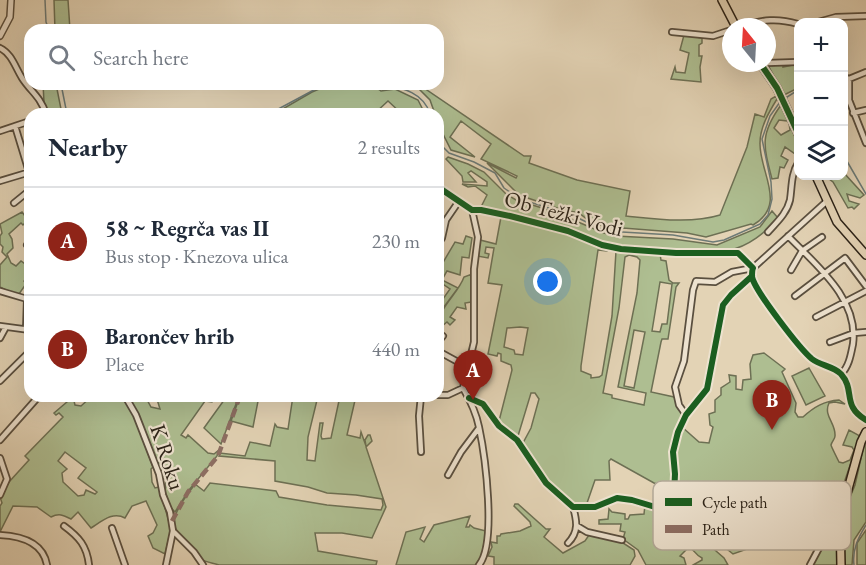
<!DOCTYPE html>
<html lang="en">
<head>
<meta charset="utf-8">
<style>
	body { margin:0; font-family:"EB Garamond",serif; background:#f6f6f7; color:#1f2937 }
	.controls { position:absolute; right:18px; top:18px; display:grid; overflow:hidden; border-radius:12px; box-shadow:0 6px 24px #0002 }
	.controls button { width:54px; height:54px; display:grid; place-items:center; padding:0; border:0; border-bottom:2px solid #e0e1e3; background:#fff; color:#1f2937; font:30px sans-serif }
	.compass { position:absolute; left:722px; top:18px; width:54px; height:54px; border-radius:50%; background:#fff; box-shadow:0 6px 24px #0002; rotate:342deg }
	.you { position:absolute; left:548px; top:282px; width:21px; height:21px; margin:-15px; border:4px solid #fff; border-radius:50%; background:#1a73e8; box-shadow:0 0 0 9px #1a73e833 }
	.badge { display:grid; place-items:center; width:39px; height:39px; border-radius:50%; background:#8f2418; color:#fff; font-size:20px; font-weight:700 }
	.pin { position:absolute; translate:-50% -50px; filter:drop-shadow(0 2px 3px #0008) }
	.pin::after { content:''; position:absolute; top:32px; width:21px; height:18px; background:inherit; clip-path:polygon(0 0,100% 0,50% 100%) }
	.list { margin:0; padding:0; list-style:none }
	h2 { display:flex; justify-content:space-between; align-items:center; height:78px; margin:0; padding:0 24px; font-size:26px }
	h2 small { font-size:20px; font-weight:400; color:#747a83 }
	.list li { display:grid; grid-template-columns:39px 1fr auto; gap:18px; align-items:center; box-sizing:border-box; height:108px; padding:0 24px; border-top:2px solid #e0e1e3 }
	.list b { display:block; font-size:22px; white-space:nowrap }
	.list p { margin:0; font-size:20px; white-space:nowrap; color:#747a83 }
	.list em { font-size:20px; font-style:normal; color:#747a83 }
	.icon { flex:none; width:33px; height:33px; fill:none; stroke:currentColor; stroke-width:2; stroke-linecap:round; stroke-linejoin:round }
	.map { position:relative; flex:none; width:866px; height:565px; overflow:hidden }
	.search { position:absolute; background:#fff; box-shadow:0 6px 24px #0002; left:24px; top:24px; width:420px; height:66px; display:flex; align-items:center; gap:15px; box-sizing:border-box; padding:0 21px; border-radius:18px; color:#747a83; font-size:22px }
	.panel { position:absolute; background:#fff; box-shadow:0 6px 24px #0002; left:24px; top:108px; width:420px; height:294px; border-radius:18px }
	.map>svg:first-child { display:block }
	.green { fill:#aebe91; stroke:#6d7054; stroke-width:1.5; fill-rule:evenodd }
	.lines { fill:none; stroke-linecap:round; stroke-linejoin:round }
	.stream { stroke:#6d7b77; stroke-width:1.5 }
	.minor-casing { stroke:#5a4f3f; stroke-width:8 }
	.tertiary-casing { stroke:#5a4f3f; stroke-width:8 }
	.primary-casing { stroke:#2c2318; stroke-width:10 }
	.minor { stroke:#ede2cf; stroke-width:4.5 }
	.tertiary { stroke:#ede2cf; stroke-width:5 }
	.primary { stroke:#e3d3b5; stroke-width:7 }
	.quiet { stroke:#8d6e63; stroke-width:4.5; stroke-dasharray:9 4.5; stroke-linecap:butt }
	.cycleway-casing { stroke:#ede2cf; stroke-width:10 }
	.cycleway { stroke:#1b5e20; stroke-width:6 }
	.labels { text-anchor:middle; stroke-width:4.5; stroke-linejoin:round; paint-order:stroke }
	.street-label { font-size:22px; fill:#2c2318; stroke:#ede2cf }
	.key { fill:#ede2cf; stroke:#b3a998; stroke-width:1.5 }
	.key-label { font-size:16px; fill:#2c2318 }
</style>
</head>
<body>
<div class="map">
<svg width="866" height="565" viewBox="0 0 866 565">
	<rect width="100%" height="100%" fill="#e3d3b5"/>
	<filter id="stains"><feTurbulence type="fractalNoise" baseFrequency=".00333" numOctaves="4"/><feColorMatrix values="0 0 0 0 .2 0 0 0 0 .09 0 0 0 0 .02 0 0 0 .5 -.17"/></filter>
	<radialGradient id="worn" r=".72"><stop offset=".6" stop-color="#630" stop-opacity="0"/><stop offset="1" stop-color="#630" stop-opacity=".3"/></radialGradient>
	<path class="green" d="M 54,0 L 68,0 L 70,30 L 55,30 Z
		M 684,35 L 702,38 L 702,43 L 699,45 L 699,56 L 702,56 L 700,67 L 701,82 L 671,79 L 675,67 L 676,72 L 685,73 L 689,53 L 680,50 Z
		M 798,64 L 798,88 L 784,95 L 768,65 L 783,65 L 783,67 Z
		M 43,84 L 56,84 L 62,114 L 48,114 L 44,102 Z
		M 331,84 L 371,84 L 381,91 L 395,89 L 418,100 L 425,114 L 402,114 L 388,101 L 375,113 L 366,114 L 274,114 L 312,92 Z
		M 414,84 L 418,84 L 524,156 L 531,156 L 529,163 L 577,180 L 630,191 L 626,216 C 656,219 691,224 720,215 L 747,147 L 755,114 L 764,117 L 771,99 L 776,96 L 777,99 C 769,112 760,127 760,143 C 759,172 788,205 753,225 L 751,224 L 706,237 L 687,233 L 623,228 L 622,229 L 593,224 L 579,213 L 560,209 L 519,195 L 487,163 L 516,178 L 517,176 L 481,159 L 491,144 L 461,121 L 450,137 L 475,157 L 451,150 L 438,124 L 438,114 L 435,114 L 430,100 Z
		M 781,105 L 788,121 L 779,120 L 774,128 L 781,135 L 790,130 L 789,123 L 798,144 L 798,156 L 785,147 L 781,156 L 788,160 L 784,168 L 780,167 L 778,178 L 772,179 C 763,145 760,134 781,105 Z
		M 448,157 L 468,164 L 484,172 L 506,194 L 516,200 L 552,211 L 604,233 L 616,236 L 673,239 L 717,245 L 760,227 L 772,211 L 778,218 C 766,232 748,247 729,250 L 656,250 L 605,244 L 561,227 L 481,207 L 487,195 L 475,186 L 468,187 L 462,184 L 487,186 L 487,182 L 471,171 L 468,173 L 476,182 L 463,182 L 462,176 L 446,159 Z
		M 844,173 L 864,195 L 860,198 L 847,194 L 849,201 L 859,204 L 854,209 L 852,207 L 848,208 L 833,182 L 825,176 L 844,176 Z
		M 22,212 L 28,220 L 23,225 L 21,223 L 9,234 L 12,239 L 13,248 L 7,254 L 11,263 L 16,266 L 21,261 L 25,264 L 26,271 L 30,272 L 30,275 L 24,281 L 26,284 L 19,294 L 12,293 L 0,287 L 0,265 L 7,257 L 2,252 L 3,247 L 0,244 L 0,236 L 2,233 L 0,224 Z
		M 501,217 L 563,233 L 609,249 L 607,251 L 598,250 L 581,366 L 581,371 L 591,375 L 591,378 L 599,377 L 602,375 L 612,316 L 616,251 L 660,254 L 661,260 L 666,261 L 669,280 L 673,283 L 679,283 L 676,287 L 668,339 L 662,339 L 661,342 L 651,392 L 674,397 L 683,413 L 676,435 L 672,489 L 654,483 L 611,459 L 609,461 L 610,480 L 595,480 L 586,506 L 572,505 L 559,494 L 546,479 L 523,443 L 531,428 L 539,399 L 535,393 L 531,393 L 518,436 L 516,437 L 500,424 L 499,421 L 512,370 L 511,365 L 501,361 L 501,354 L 498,353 L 497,356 L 488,354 L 502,285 L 488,283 L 494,248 L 486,247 L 485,253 L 489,254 L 488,258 L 477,256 L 480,240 L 496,244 ZM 629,255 L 637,257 L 640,260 L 637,293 L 618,387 L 646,393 L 644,405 L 612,398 L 612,395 L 603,393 L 619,308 L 625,257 ZM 660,282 L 672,284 L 667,324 L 662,324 L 660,332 L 652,331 ZM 520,327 L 528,328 L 523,355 L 515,354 L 514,350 L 504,347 L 507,328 ZM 634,330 L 645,332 L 634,388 L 624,386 Z
		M 466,236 L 472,238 L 469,258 L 462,257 L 460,275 L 447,271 L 442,280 L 458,288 L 438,315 L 438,306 L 450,289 L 441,283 L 438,286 L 440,279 L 438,271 L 455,242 L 463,244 Z
		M 472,274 L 473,298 L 471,302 L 465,303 L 466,309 L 457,307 L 450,317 L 455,320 L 450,325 L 447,322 L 441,327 L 438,326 C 438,308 458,294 464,277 Z
		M 764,353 L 785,369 L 782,372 L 796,403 L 795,412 L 798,417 L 803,417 C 814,407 824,401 839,400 L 845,404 L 835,402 L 829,403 C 823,416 836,423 835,436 C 835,439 832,441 831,445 C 831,446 838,460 839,462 L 843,463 L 850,460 L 854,450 L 852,447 L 843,445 L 849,430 L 860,436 L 842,489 L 837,512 L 821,540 L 785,522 L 771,548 L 768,547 L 769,541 L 762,533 L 757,533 L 753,540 L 753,547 L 733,554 L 727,549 L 726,545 L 719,535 L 708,540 L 708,544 L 724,558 L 728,565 L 693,565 L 702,560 L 702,558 C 695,555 695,550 689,547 L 680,556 L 684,558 L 686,565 L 646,565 L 638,550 L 623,539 L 625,532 L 620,531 L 621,524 L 599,524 L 599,520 L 608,519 L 609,509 L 612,512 L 625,514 L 625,519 L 628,519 L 630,515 L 644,514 L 645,505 L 663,511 L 669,510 C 679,493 674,474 674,455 C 675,446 679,436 682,427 L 699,442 L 709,443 L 713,427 L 710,425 L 709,414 L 715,412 L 715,400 L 721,395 L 721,388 L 730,382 L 729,375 L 736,376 L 736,389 L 742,390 L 743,380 L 751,379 L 750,364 L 753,355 Z
		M 809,368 L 825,396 L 806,405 L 792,376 Z
		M 74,396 L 78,396 L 74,401 L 75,405 L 81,406 L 92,396 L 122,396 L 134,416 L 153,467 L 151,469 L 152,482 L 155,488 L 159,487 L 171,529 L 165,554 L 153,548 L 148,536 L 153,533 L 157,525 L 146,501 L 132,506 L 125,518 C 113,511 102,521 91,528 L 78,512 L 71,519 C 63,515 59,513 51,517 L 37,507 L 13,506 L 0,532 L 0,506 L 2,503 L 0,497 L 9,482 L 29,460 L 25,456 L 63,417 L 59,413 L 56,415 L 54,413 ZM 65,452 L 86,468 L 78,478 L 97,492 L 95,494 L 86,490 L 84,495 L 78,496 L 63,482 L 62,473 L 67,469 L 58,461 Z
		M 127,396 L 145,396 L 151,407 L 160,409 L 156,396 L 216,396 L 212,402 L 205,401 L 181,435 L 186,438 L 188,435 L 208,453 L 214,454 L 219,450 L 217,456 L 189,490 L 175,512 L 171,508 L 165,492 L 166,481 L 154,458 L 137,412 Z
		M 227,396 L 239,396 L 221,444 L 204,428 Z
		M 240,396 L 259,396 L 253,427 L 231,421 Z
		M 293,396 L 318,396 L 308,437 L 307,460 L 315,461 L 320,423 L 323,423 L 321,436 L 322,439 L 331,438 L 340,396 L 356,396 L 347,435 L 360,438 L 361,432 L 366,446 L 365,440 L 368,435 L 370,435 L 372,441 L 366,447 L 386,507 L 372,538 L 342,533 L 315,533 L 318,551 L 377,561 L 376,565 L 219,565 C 213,563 205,562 201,559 C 193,552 173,532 174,521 C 176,508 188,494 195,484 L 204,491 L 210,483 L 276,491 L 279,497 L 327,505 L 381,510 L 383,505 L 382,499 L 356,495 L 327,493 L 308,487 L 275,481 L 275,461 L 219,456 L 220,453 L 245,456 L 250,442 L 270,446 L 275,424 L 277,427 L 288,429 Z
		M 866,436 L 866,522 L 854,540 L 852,565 L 843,565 L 841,519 L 855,485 Z
		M 515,504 L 518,504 L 546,529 L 550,529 L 544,537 L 563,553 L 585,541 L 589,535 L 620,541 L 634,550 L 635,556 L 630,565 L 494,565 L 494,557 L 488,556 L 492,547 L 491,542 L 497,543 L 497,536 L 500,536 L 501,534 L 520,531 L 531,526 L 530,522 L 514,506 Z
		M 470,516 L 466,527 L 469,527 L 470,525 L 474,528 L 486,531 L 482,555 L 476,565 L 396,565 L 406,532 L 425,527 L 420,539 L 424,542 L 434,525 Z
		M 835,526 L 838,565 L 812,565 L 831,529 Z
		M 866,530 L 866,565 L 857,565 L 857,543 Z"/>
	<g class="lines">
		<path class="stream" d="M 45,0 L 46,22 L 49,30
			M 61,84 L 67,114
			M 383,84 C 403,88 424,93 430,114
			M 784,99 L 798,90
			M 269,114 L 325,84
			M 438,142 L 449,153 L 474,162 L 495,173 L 504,188 L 520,199 L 574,216 L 605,231 L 673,235 L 713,242 L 724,240 L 760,224 L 768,215 L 772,199 L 771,182 L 762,139 L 770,116 L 780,102
			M 844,156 L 866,194
			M 854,565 C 852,550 858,538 866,525"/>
		<g class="minor-casing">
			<path id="minor" d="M 818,22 L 836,17 L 866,16
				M 742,27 C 762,19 778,18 798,24
				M 672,32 L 713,36 L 731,30
				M 0,48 C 12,54 15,67 22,78 C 31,92 40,96 46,114
				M 767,63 L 798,62
				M 844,77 L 849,79 L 866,72
				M 849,79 L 849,100 L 866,143
				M 853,113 L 866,110
				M 15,126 L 29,172
				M 0,131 L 30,121
				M 0,181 L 30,172
				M 438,187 L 472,210 L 481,210 L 510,216 L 568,231 L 602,245 L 621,249 L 676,253 L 738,253 L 753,268 C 752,270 752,275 752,277 C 755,291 800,349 812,359 C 821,366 833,366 841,374 C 856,391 841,405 866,420
				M 14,203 L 30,190
				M 768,232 C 777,222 787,213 790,200 C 792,187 791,174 798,163
				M 788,236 C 817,266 859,299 853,344 C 851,354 849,367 841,374
				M 438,244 L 442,238 L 446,220 L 459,201
				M 27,245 L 30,241
				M 791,270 L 802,251 L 822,237
				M 0,291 L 27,299 L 26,330
				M 795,296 L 845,258 L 866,286
				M 816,317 L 866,291
				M 0,326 L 30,330
				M 0,338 L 6,327
				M 438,342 L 443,336
				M 830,342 L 854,333 L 866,332
				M 438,351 L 469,368
				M 0,381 L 30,351
				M 463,388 C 470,400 476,412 479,427 C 485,455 497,543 479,565
				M 438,395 L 448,395 L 463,388 L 474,342 L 474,269 L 478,237 L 472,210
				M 125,396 L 136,415 L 159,474 L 163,495 L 170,512 L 173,531
				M 469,398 L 483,404 L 499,426 L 517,440 L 546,483 L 573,507 L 595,507 L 617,498 L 632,500 L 662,509 L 669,507 L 674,495 L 675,474 L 673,452 L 678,432 L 686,415 L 707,389 L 723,305 L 731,295 L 752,276
				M 686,415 L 679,405 L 675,387 L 684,361 L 693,290 L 696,281 L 715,282 L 732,272 L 753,268 L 827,201
				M 0,440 L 39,396
				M 421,452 L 419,416 L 421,396
				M 0,458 L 7,479 L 0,495
				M 448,475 L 461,452 L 479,428
				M 64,526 C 79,537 87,546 89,565
				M 577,526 L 587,532 L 622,540
				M 112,528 L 125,565
				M 0,535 C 21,536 43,542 47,565
				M 568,543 C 579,532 577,521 573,507
				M 166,565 L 173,531 L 194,552 L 203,565
				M 810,565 L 826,535 L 840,518"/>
		</g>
		<g class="tertiary-casing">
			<path id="tertiary" d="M 0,36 L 10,17 L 11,0"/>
		</g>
		<g class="primary-casing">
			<path id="primary" d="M 722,0 L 736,27
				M 760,63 L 777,88 L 798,133
				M 816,176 L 837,222 L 866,255
				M 841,565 L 840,518 L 861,442 L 866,432"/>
		</g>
		<use href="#minor" class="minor"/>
		<use href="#tertiary" class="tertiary"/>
		<use href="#primary" class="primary"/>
		<path class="quiet" d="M 172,521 L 188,492 L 218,456 L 240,396"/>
		<g class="cycleway-casing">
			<path id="cycleway" d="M 760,63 L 777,88 L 798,133
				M 438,187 L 472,210 L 481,210 L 510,216 L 568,231 L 602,245 L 621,249 L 676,253 L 738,253 L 753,268 C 752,270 752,275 752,277 C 755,291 800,349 812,359 C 821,366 833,366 841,374 C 856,391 841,405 866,420
				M 469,398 L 483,404 L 499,426 L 517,440 L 546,483 L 573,507 L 595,507 L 617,498 L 632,500 L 662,509 L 669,507 L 674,495 L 675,474 L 673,452 L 678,432 L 686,415 L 707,389 L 723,305 L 731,295 L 752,276"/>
		</g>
		<use href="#cycleway" class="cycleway"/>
	</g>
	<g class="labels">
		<g class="street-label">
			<text transform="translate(564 213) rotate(15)" y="8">Ob Težki Vodi</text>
			<text transform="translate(168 457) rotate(72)" y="8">K Roku</text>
		</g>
	</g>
	<rect x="653" y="481" width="198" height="69" rx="9" class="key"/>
	<rect x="665" y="498" width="27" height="8" fill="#1b5e20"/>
	<rect x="665" y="525" width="27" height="8" fill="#8d6e63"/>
	<g class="key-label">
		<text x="702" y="508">Cycle path</text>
		<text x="702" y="535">Path</text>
	</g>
	<rect width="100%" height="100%" filter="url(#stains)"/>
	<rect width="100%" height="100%" fill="url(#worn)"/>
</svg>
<div class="controls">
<button>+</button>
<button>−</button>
<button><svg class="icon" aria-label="layers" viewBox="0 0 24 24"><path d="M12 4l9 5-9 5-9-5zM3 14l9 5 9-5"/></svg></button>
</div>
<svg class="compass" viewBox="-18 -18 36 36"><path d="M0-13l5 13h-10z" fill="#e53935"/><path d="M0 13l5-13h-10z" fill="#747a83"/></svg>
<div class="you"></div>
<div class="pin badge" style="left:473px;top:400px">A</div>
<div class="pin badge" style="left:772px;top:430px">B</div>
<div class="search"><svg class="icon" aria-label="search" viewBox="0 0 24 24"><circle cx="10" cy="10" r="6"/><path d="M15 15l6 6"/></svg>Search here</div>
<section class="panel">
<h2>Nearby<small>2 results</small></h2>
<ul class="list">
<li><span class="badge">A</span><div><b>58 ~ Regrča vas II</b><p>Bus stop · Knezova ulica</p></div><em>230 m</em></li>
<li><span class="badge">B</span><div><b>Barončev hrib</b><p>Place</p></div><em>440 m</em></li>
</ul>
</section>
</div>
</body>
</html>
